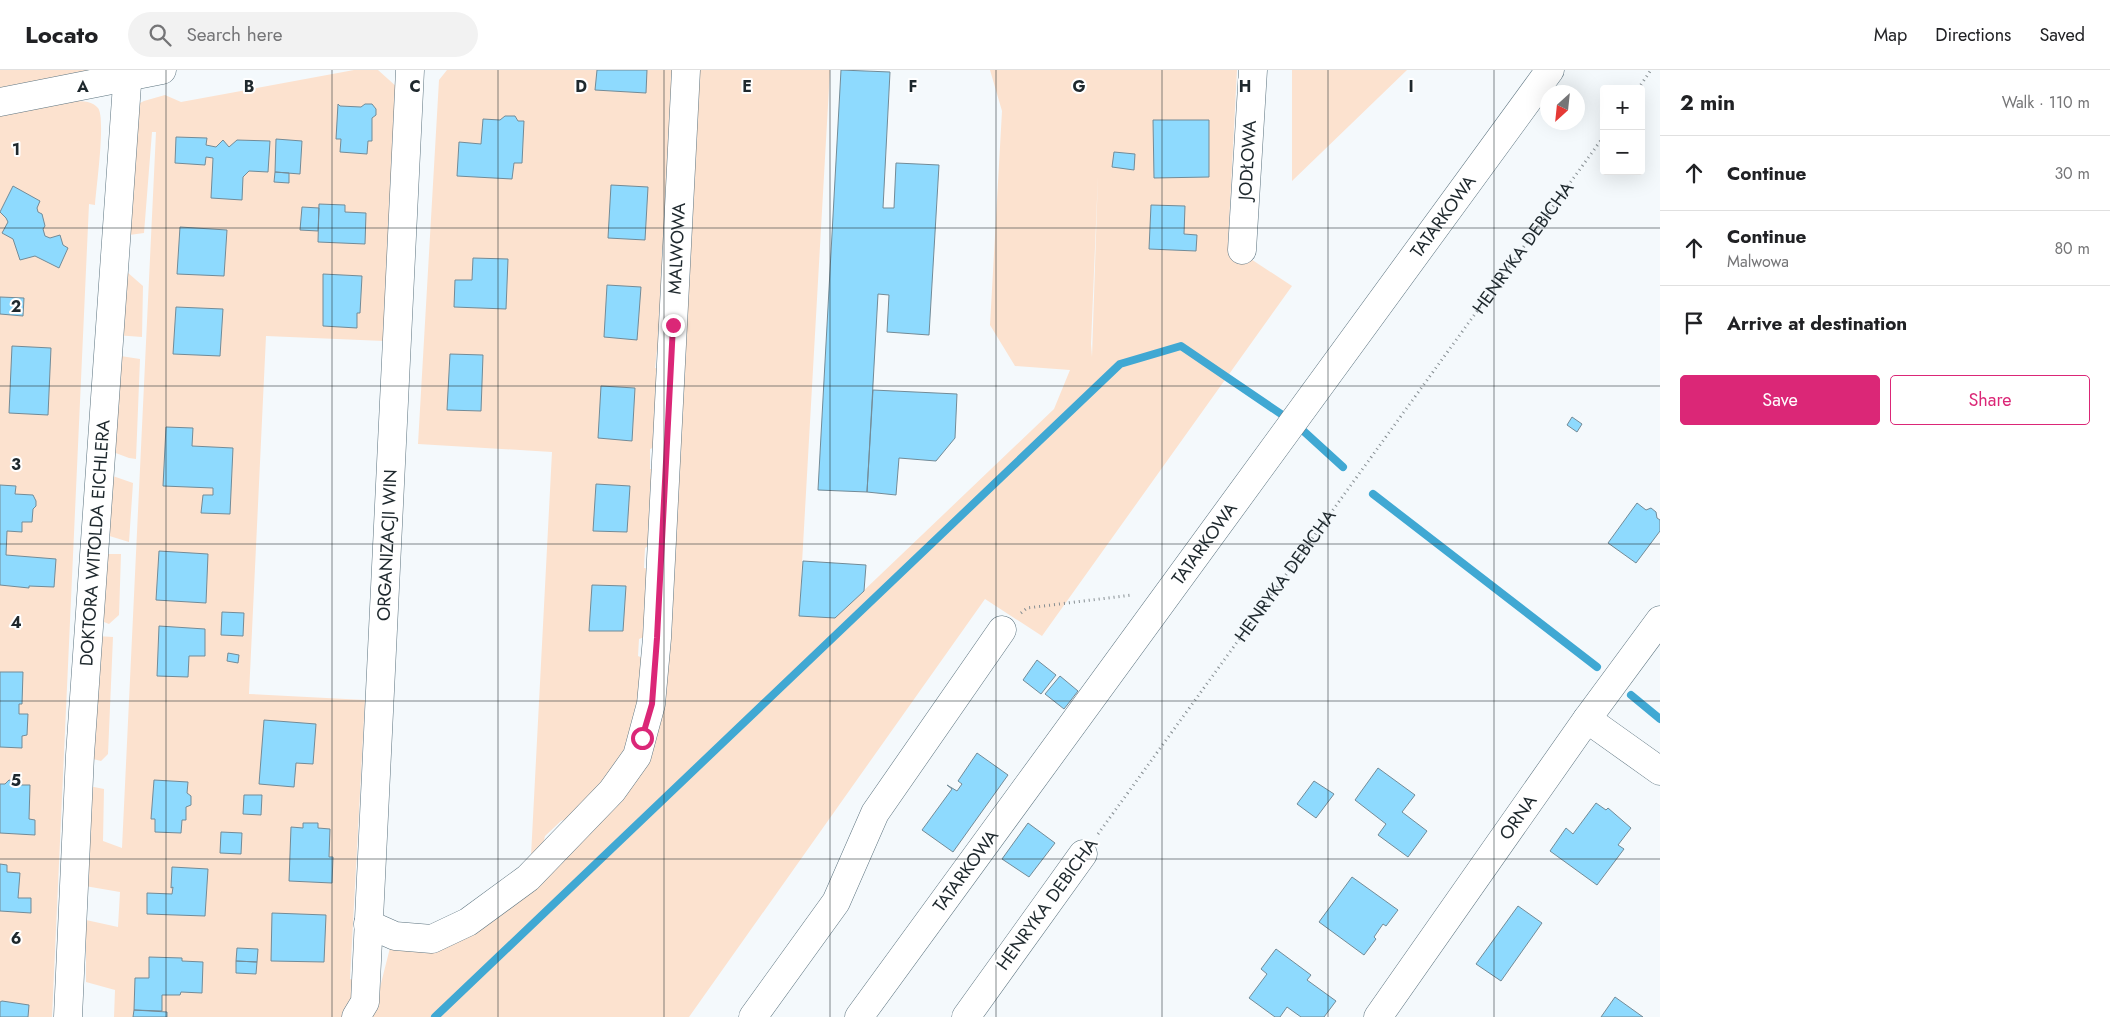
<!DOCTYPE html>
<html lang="en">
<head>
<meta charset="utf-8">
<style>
	body { margin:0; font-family:Jost,sans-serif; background:#f2f2f2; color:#202124 }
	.controls { position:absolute; right:15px; top:15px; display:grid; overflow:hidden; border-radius:5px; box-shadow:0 5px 20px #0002 }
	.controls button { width:45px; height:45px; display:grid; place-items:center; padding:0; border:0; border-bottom:1px solid #e0e0e0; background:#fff; color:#202124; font:25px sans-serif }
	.compass { position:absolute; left:1540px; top:15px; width:45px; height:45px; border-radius:50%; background:#fff; box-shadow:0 5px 20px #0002; rotate:207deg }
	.stop { position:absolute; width:15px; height:15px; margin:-11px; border:4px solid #db2777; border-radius:50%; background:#fff }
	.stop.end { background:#db2777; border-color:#fff; box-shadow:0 1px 5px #0008 }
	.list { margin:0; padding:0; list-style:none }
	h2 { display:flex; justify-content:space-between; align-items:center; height:65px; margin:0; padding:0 20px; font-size:21px }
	h2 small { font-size:16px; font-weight:400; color:#757577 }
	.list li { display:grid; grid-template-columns:32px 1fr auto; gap:15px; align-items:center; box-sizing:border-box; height:75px; padding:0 20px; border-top:1px solid #e0e0e0 }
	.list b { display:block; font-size:19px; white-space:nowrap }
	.list p { margin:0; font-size:16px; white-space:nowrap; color:#757577 }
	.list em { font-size:16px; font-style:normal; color:#757577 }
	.actions { display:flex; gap:10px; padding:15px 20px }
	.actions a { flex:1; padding:11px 0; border:1px solid #db2777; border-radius:5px; text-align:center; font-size:18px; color:#db2777 }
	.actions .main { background:#db2777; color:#fff }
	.icon { flex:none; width:28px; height:28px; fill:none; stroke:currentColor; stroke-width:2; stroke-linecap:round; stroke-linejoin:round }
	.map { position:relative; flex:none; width:1660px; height:947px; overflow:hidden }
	header { display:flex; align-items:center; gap:30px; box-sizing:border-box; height:70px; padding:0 25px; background:#fff; border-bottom:1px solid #e0e0e0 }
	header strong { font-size:24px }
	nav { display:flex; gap:28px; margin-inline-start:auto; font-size:18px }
	.search { width:350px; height:45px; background:#f2f2f2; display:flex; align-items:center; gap:12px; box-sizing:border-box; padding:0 18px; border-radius:28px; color:#757577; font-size:19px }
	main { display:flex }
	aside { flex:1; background:#fff }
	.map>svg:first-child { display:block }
	.green { fill:#fce2cf; fill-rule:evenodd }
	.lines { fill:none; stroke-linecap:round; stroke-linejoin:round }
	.stream { stroke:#40a8d3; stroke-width:8 }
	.building { fill:#8edafe; stroke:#738b97 }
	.minor-casing { stroke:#5c737f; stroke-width:29 }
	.path { stroke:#868e92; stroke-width:3; stroke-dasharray:1 4; stroke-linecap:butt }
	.minor { stroke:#fff; stroke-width:28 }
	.route { stroke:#db2777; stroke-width:6 }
	.grid { fill:none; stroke:#1e282d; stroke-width:1; stroke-opacity:0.55 }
	.labels { text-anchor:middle; stroke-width:4; stroke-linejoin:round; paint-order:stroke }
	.street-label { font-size:18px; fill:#1e282d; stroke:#fff }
	.grid-label { font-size:16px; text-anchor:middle; font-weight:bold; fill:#1e282d; stroke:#fff; stroke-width:4; stroke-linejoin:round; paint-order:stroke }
</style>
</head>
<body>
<header>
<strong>Locato</strong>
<div class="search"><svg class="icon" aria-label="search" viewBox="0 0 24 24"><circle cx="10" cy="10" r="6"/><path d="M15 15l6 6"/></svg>Search here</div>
<nav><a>Map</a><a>Directions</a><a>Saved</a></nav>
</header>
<main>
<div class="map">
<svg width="1660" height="947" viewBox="0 0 1660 947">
	<rect width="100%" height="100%" fill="#f4f9fc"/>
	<path class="green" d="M 0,0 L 94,0 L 0,21 Z
		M 354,0 L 378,0 L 398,18 L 384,271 L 266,266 L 249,624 L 365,630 L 350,909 L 359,912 L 349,947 L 114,947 L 115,920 L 86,912 L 86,850 L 118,857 L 120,822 L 85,816 L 89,716 L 104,719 L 103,771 L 122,778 L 156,62 L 152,62 L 144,163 L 122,166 L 130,38 L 144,31 L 165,25 L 181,32 Z
		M 447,0 L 678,0 L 669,176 L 662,180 L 662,199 L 668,199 L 664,275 L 657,280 L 655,298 L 662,299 L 659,375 L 650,379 L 650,399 L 658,399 L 653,473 L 645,478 L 644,498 L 652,499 L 649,565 L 639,569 L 638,586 L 647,590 L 645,633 L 615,707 L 571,747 L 561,751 L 545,766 L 543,775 L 531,786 L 552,382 L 418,374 L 439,10 Z
		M 699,0 L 830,0 L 799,546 L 835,548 L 1054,339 L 1070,300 L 1015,296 L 990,255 L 1002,41 L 990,0 L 1237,0 L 1228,174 L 1292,216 L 1042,566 L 985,529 L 689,947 L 367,947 L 376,933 L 391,874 L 449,873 L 638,707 ZM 1098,105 L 1092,287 L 1091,274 Z
		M 1292,0 L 1407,0 L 1292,111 Z
		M 69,31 C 78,31 92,30 98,38 C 106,48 96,119 95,135 L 89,134 L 52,947 L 0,947 L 0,45 Z
		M 119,195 L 143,216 L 142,267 L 115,265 Z
		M 114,285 L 140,289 L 136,389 L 129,388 L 105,379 Z
		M 110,405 L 133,413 L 129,472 L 103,464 Z
		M 102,484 L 121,484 L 119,545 L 109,554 L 99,550 Z
		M 97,566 L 113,567 L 108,684 L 101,691 L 93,689 Z"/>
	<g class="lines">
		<path class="stream" d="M 1298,356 L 1343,397
			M 1373,424 L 1597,597
			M 1631,625 L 1660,649
			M 435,947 L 1120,294 L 1181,276 L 1284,346"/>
	</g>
	<path class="building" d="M 597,0 L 647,0 L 646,23 L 595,20 Z
		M 841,0 L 890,2 L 883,138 L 894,138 L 896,93 L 939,95 L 929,265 L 887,262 L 889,225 L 878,224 L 867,422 L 818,420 Z
		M 338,34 L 340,36 L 361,37 L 365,34 L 372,34 L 376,39 L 376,45 L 372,48 L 372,71 L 368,71 L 367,84 L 340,82 L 341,69 L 336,69 Z
		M 505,46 L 515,46 L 518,51 L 524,51 L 522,93 L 514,93 L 512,109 L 457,106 L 459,72 L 481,74 L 483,49 L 500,50 Z
		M 1153,50 L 1209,50 L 1209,107 L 1154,108 Z
		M 176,67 L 207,68 L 206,75 L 216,77 L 223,70 L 229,77 L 237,70 L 270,71 L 268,102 L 249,101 L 243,107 L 242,130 L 211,128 L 213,88 L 206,87 L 205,95 L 175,93 Z
		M 276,69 L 302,71 L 300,104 L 275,102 Z
		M 1114,82 L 1135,84 L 1134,100 L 1112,97 Z
		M 275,102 L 289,103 L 289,113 L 274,112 Z
		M 611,115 L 648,117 L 645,170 L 608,168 Z
		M 13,116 L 40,131 L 37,138 L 38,142 L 42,144 L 45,156 L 43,159 L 45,166 L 50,168 L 60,165 L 63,175 L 68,178 L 59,198 L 35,186 L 20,190 L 13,169 L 2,163 L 8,152 L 6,148 L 0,142 Z
		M 319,134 L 345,135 L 345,142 L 366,143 L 365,174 L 318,172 Z
		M 1151,135 L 1185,136 L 1184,164 L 1197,165 L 1196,181 L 1149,179 Z
		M 302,137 L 319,138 L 318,161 L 300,160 Z
		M 180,157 L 227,160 L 224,206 L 177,204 Z
		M 473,188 L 508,189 L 506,239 L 454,237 L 455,210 L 472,210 Z
		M 323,204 L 362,206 L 360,243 L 357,243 L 357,258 L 323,256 Z
		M 607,215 L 641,217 L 637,270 L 604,267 Z
		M 0,227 L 24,228 L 23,246 L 0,244 Z
		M 176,237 L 223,239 L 220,286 L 173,284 Z
		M 12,276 L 51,278 L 48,345 L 9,343 Z
		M 450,284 L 483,285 L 481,341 L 447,340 Z
		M 601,316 L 635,318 L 632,371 L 598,368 Z
		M 873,320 L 957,324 L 955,368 L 936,391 L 899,388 L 896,425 L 867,422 Z
		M 1572,347 L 1582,354 L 1577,362 L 1567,355 Z
		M 166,357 L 193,358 L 192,376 L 233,378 L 230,444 L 201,443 L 203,425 L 213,425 L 213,418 L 163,416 Z
		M 596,414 L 630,416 L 627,462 L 593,461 Z
		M 0,415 L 16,416 L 15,424 L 33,425 L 36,431 L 36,436 L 33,439 L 32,452 L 22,452 L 22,462 L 7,461 L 6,485 L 56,489 L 54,517 L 29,516 L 29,518 L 0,515 Z
		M 1637,433 L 1646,440 L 1651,438 L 1656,442 L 1657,448 L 1660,450 L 1660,461 L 1636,493 L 1608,473 Z
		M 159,481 L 208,484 L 206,533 L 156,530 Z
		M 803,491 L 866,495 L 864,521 L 835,548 L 799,546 Z
		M 592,515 L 626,516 L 623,561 L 589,561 Z
		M 222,542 L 244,543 L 243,566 L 221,565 Z
		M 159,556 L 205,559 L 205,586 L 189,586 L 188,607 L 157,606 Z
		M 228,583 L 239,585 L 238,593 L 227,591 Z
		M 1037,590 L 1056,605 L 1041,624 L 1023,610 Z
		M 0,602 L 23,602 L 22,634 L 19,634 L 19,644 L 28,644 L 27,665 L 22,666 L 22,678 L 0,677 Z
		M 1060,606 L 1078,621 L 1064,639 L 1045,624 Z
		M 264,650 L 316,654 L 313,694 L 296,693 L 294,717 L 259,714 Z
		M 977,683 L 1008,705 L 953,782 L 922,760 L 952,719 L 947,715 L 957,721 L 962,714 L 958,711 Z
		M 1378,698 L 1415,725 L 1402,742 L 1427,761 L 1408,787 L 1378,765 L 1386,754 L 1355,730 Z
		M 9,710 L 16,711 L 20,715 L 30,715 L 29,749 L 35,750 L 35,765 L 0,763 L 0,714 L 5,714 Z
		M 154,710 L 188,712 L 187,723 L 191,726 L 191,735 L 186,737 L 186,750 L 182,750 L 181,763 L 155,762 L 155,749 L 151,749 Z
		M 1314,711 L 1334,724 L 1316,748 L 1297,734 Z
		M 244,725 L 262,725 L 261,745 L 243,744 Z
		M 1596,733 L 1606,740 L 1608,738 L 1631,758 L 1618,775 L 1624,779 L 1597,815 L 1550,781 L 1566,758 L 1573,764 Z
		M 303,753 L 318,753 L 318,758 L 330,759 L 329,787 L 333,787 L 332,813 L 289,811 L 291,757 L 303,758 Z
		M 1028,753 L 1055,773 L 1029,807 L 1002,789 Z
		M 221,762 L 242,763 L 241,784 L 220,783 Z
		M 0,794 L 7,795 L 7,802 L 20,803 L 18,828 L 31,828 L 31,843 L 0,841 Z
		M 172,797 L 208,799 L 205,846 L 147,844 L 147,823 L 172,824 L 173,817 L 171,818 Z
		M 1352,807 L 1398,840 L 1386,856 L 1383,854 L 1374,867 L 1376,869 L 1364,885 L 1319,852 Z
		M 1518,836 L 1542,853 L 1501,911 L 1476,894 Z
		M 272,843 L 326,845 L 324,892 L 271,891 Z
		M 237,878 L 258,879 L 257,892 L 236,891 Z
		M 1276,879 L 1311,905 L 1307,910 L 1336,931 L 1324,947 L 1301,947 L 1287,937 L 1280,947 L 1275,947 L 1249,928 L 1267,904 L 1261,899 Z
		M 149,887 L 182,888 L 182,891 L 203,892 L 202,923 L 181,922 L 180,925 L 162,925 L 162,941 L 134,940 L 135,908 L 149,908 Z
		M 236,891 L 257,892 L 256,904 L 236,903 Z
		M 1615,927 L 1643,947 L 1601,947 Z
		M 2,931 L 29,935 L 28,947 L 0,947 L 0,932 Z
		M 134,940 L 167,942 L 167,947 L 133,947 Z"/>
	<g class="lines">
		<g class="minor-casing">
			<g id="minor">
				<path d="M 0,32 L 162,0"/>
				<path id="s2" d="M 1242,180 L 1253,0"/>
				<path d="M 1587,649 L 1660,701"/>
				<path id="s3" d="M 368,854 L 395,866 L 432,869 L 468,852 L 528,808 L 612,721 L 637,686 L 651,634 L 657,568 L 686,0"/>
				<path id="s4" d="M 68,947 L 80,685 L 128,0"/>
				<path id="s5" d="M 356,947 L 365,932 L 410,0"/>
				<path d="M 753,947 L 836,832 L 875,743 L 1002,560"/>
				<path id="s6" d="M 859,947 L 1550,0"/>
				<path d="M 966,947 L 1083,784"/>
				<path id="s7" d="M 1378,947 L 1587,649 L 1660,550"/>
			</g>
		</g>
		<g class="path">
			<path d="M 1638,19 L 1651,0"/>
			<path d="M 1021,543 L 1027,538 L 1132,525"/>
			<path id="s1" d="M 1098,764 L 1604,66"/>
		</g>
		<use href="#minor" class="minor"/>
	</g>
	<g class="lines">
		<path class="route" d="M 642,668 L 652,634 L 657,568 L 673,255"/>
	</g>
	<path class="grid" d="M 166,0 L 166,947M 332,0 L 332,947M 498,0 L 498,947M 664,0 L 664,947M 830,0 L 830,947M 996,0 L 996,947M 1162,0 L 1162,947M 1328,0 L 1328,947M 1494,0 L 1494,947M 0,158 L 1660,158M 0,316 L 1660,316M 0,474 L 1660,474M 0,631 L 1660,631M 0,789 L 1660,789"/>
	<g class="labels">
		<g class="street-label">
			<text dy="6" stroke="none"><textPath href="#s2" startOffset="90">JODŁOWA</textPath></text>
			<text dy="6" stroke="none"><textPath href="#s6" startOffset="991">TATARKOWA</textPath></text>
			<text dy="6" stroke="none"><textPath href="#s1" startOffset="724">HENRYKA DEBICHA</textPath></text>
			<text dy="6" stroke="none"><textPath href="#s3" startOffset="855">MALWOWA</textPath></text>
			<text dy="6" stroke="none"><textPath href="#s4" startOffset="475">DOKTORA WITOLDA EICHLERA</textPath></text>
			<text dy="6" stroke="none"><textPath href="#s6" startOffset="586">TATARKOWA</textPath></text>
			<text dy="6" stroke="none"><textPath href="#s5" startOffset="475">ORGANIZACJI WIN</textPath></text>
			<text dy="6" stroke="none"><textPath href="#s1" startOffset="319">HENRYKA DEBICHA</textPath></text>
			<text dy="6" stroke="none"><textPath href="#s7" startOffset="244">ORNA</textPath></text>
			<text dy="6" stroke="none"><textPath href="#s6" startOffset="181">TATARKOWA</textPath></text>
			<text transform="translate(1047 834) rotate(-54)" y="6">HENRYKA DEBICHA</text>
		</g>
	</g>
	<g class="grid-label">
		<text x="83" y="22">A</text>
		<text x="249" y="22">B</text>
		<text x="415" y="22">C</text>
		<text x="581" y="22">D</text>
		<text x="747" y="22">E</text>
		<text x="913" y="22">F</text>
		<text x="1079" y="22">G</text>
		<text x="1245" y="22">H</text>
		<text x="1411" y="22">I</text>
		<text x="16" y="85">1</text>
		<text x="16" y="242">2</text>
		<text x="16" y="400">3</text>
		<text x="16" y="558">4</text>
		<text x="16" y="716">5</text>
		<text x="16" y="874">6</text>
	</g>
</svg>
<div class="controls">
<button>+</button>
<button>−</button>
</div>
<svg class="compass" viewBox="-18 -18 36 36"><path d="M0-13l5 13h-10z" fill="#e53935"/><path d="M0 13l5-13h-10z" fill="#757577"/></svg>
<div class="stop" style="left:642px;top:668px"></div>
<div class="stop end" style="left:673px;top:255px"></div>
</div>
<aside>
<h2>2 min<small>Walk · 110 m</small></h2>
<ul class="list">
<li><svg class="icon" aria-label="ahead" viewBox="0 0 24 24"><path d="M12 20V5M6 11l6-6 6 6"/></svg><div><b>Continue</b></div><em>30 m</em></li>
<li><svg class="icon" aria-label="ahead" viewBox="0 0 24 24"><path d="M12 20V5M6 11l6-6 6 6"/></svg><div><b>Continue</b><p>Malwowa</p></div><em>80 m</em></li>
<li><svg class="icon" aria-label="arrive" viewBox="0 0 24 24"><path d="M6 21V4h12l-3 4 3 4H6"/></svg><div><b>Arrive at destination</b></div></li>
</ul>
<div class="actions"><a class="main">Save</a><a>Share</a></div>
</aside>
</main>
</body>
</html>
